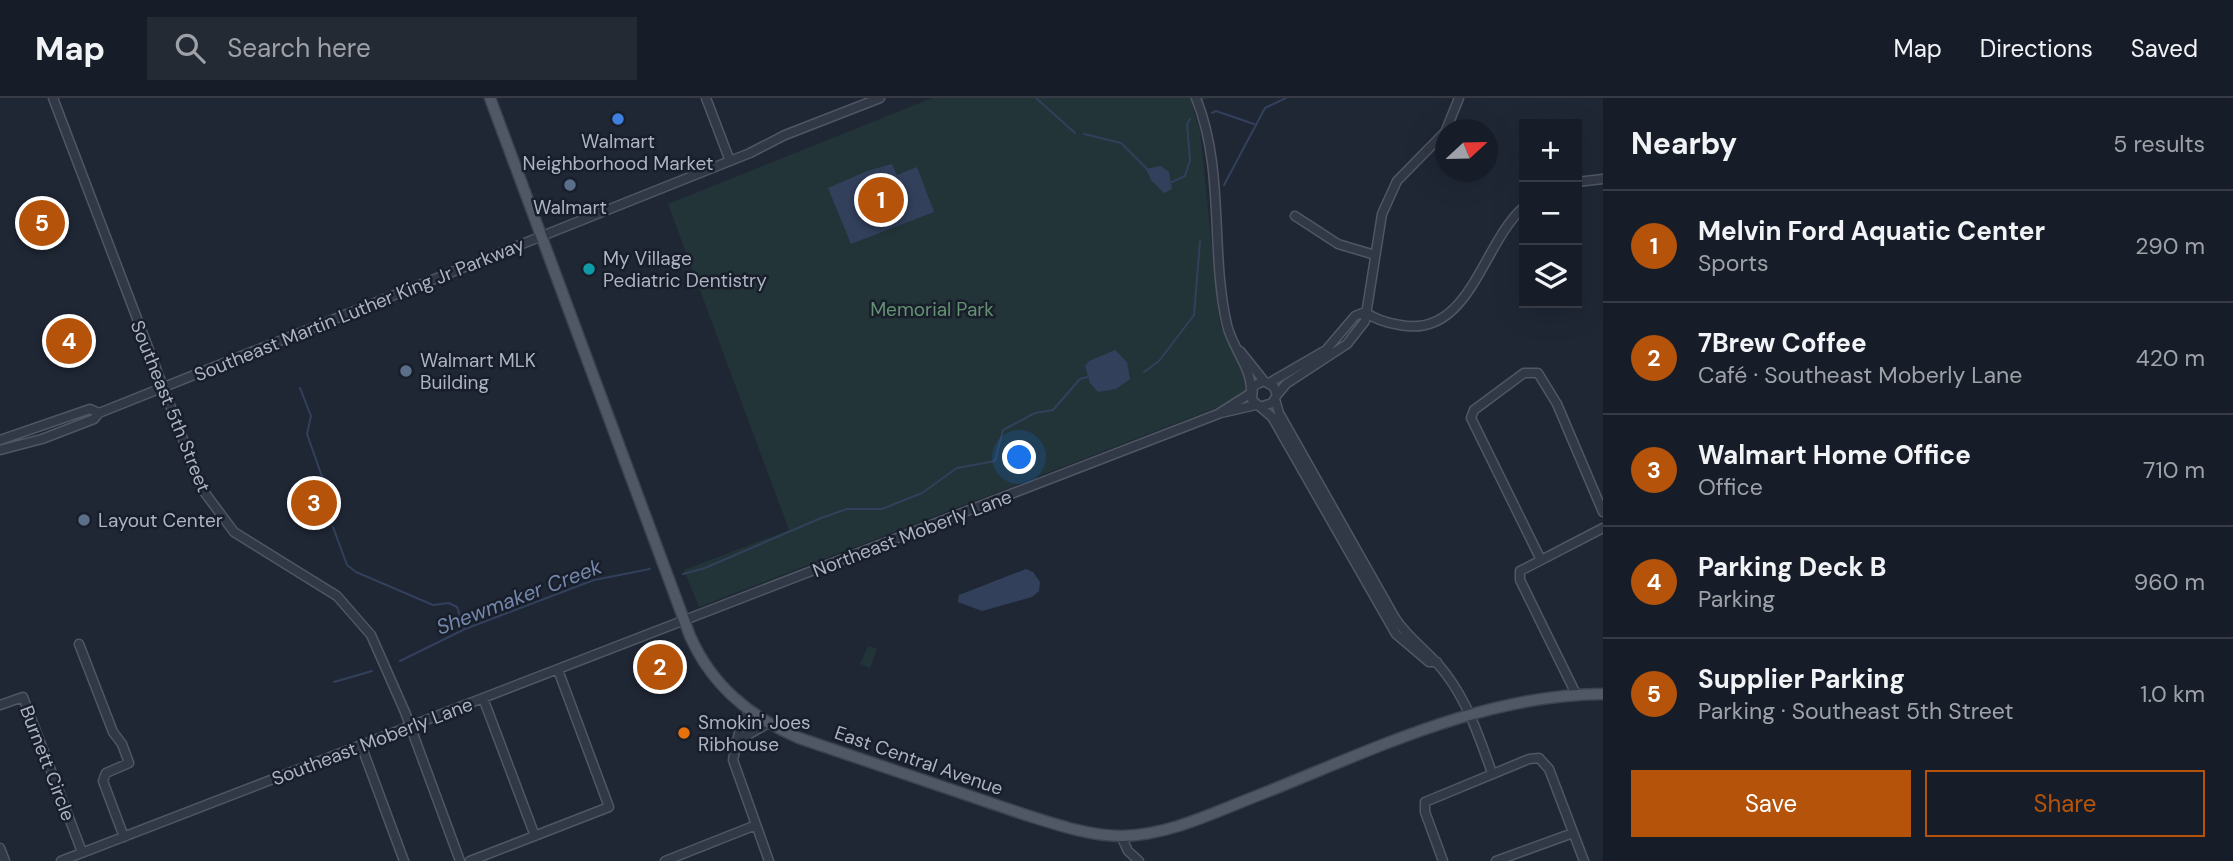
<!DOCTYPE html>
<html lang="en">
<head>
<meta charset="utf-8">
<style>
	body { margin:0; font-family:"DM Sans",sans-serif; background:#242a34; color:#f1f3f6 }
	.controls { position:absolute; right:21px; top:21px; display:grid; overflow:hidden; border-radius:0px; box-shadow:0 7px 28px #0002 }
	.controls button { width:63px; height:63px; display:grid; place-items:center; padding:0; border:0; border-bottom:2px solid #363b45; background:#171d28; color:#f1f3f6; font:35px sans-serif }
	.compass { position:absolute; left:1435px; top:21px; width:63px; height:63px; border-radius:50%; background:#171d28; box-shadow:0 7px 28px #0002; rotate:68deg }
	.you { position:absolute; left:1020px; top:360px; width:24px; height:24px; margin:-18px; border:5px solid #fff; border-radius:50%; background:#1a73e8; box-shadow:0 0 0 10px #1a73e833 }
	.badge { display:grid; place-items:center; width:46px; height:46px; border-radius:50%; background:#b45309; color:#fff; font-size:23px; font-weight:700 }
	.pin { position:absolute; translate:-50% -50%; border:4px solid #fff; box-shadow:0 2px 7px #0006 }
	.list { margin:0; padding:0; list-style:none }
	h2 { display:flex; justify-content:space-between; align-items:center; height:91px; margin:0; padding:0 28px; font-size:30px }
	h2 small { font-size:23px; font-weight:400; color:#9ea2a8 }
	.list li { display:grid; grid-template-columns:46px 1fr auto; gap:21px; align-items:center; box-sizing:border-box; height:112px; padding:0 28px; border-top:2px solid #363b45 }
	.list b { display:block; font-size:26px; white-space:nowrap }
	.list p { margin:0; font-size:23px; white-space:nowrap; color:#9ea2a8 }
	.list em { font-size:23px; font-style:normal; color:#9ea2a8 }
	.actions { display:flex; gap:14px; padding:21px 28px }
	.actions a { flex:1; padding:16px 0; border:2px solid #b45309; border-radius:0px; text-align:center; font-size:24px; color:#b45309 }
	.actions .main { background:#b45309; color:#fff }
	.icon { flex:none; width:38px; height:38px; fill:none; stroke:currentColor; stroke-width:2; stroke-linecap:round; stroke-linejoin:round }
	.map { position:relative; flex:none; width:1603px; height:763px; overflow:hidden }
	header { display:flex; align-items:center; gap:42px; box-sizing:border-box; height:98px; padding:0 35px; background:#171d28; border-bottom:2px solid #363b45 }
	header strong { font-size:33px }
	nav { display:flex; gap:38px; margin-inline-start:auto; font-size:24px }
	.search { width:490px; height:63px; background:#242a34; display:flex; align-items:center; gap:18px; box-sizing:border-box; padding:0 24px; border-radius:0px; color:#9ea2a8; font-size:26px }
	main { display:flex }
	aside { flex:1; background:#171d28 }
	.map>svg:first-child { display:block }
	.green { fill:#223437 }
	.water { fill:#32405c }
	.lines { fill:none; stroke-linecap:round; stroke-linejoin:round }
	.stream { stroke:#32405c; stroke-width:2 }
	.minor-casing { stroke:#505664; stroke-width:11 }
	.major-casing { stroke:#3c424f; stroke-width:13 }
	.minor { stroke:#323946; stroke-width:8 }
	.major { stroke:#505866; stroke-width:10 }
	.shop-dot { fill:#3f7fe0; stroke:#181e2a; stroke-width:2.5 }
	.service-dot { fill:#5c6f8a; stroke:#181e2a; stroke-width:2.5 }
	.culture-dot { fill:#0f9aa8; stroke:#181e2a; stroke-width:2.5 }
	.food-dot { fill:#e8710a; stroke:#181e2a; stroke-width:2.5 }
	.labels { text-anchor:middle; stroke-width:5; stroke-linejoin:round; paint-order:stroke }
	.poi-label { font-size:19px; fill:#acb3c3; stroke:#181e2a; text-anchor:start }
	.street-label { font-size:19px; fill:#acb3c3; stroke:#181e2a }
	.park-label { font-size:19px; fill:#659273; stroke:#181e2a }
	.water-label { font-size:21px; font-style:italic; fill:#7487ab; stroke:#181e2a }
</style>
</head>
<body>
<header>
<strong>Map</strong>
<div class="search"><svg class="icon" aria-label="search" viewBox="0 0 24 24"><circle cx="10" cy="10" r="6"/><path d="M15 15l6 6"/></svg>Search here</div>
<nav><a>Map</a><a>Directions</a><a>Saved</a></nav>
</header>
<main>
<div class="map">
<svg width="1603" height="763" viewBox="0 0 1603 763">
	<rect width="100%" height="100%" fill="#1f2735"/>
	<path class="green" d="M 932,0 L 1208,0 L 1192,7 L 1200,33 L 1220,227 L 1245,280 L 1245,295 L 1239,301 L 699,509 L 684,472 L 789,432 L 668,106 Z
		M 868,548 L 877,551 L 870,570 L 860,566 Z"/>
	<path class="water" d="M 892,66 L 897,77 L 917,69 L 934,114 L 851,146 L 828,90 L 867,73 Z
		M 1161,68 L 1169,74 L 1172,91 L 1164,95 L 1151,82 L 1146,71 Z
		M 1115,252 L 1127,264 L 1130,281 L 1116,291 L 1098,294 L 1090,285 L 1085,268 L 1089,263 Z
		M 1026,471 L 1033,474 L 1040,484 L 1039,493 L 1032,499 L 982,513 L 958,504 L 959,497 Z"/>
	<g class="lines">
		<path class="stream" d="M 1036,0 L 1075,35
			M 1212,15 L 1216,13 L 1254,26
			M 1084,36 L 1121,45 L 1148,72
			M 1172,84 L 1185,78 L 1190,62 L 1187,26 L 1190,21
			M 1224,87 L 1265,10 L 1286,0
			M 1144,274 L 1159,263 L 1194,217 L 1200,143
			M 300,290 L 311,318 L 307,336 L 325,387 L 325,408
			M 333,429 L 347,467 L 356,474 L 433,507 L 449,505 L 457,509 L 464,529
			M 683,476 L 705,470 L 821,420 L 847,411 L 882,411 L 922,395 L 957,370 L 995,363 L 1003,332 L 1035,315 L 1053,312 L 1080,281 L 1087,279
			M 400,563 L 465,531 L 594,482 L 650,471
			M 334,584 L 372,573"/>
		<g class="minor-casing">
			<path id="minor" d="M 53,0 L 202,391 L 234,434 L 337,498 L 371,537 L 405,614 L 460,763
				M 706,0 L 730,63
				M 1196,0 C 1225,71 1210,153 1227,227 C 1232,249 1251,269 1251,292
				M 1446,32 L 1459,0
				M 1577,84 L 1603,81
				M 1295,118 L 1338,146 L 1375,157
				M 1365,214 C 1376,222 1387,225 1400,227 C 1470,241 1482,145 1524,109
				M 1240,253 L 1264,283
				M 1269,285 L 1326,252 L 1355,218 L 1365,214
				M 1277,297 L 1286,286 L 1347,246 L 1365,223 L 1382,116 L 1397,83 L 1446,33
				M 1275,301 L 1279,315 L 1395,520 C 1409,542 1431,555 1446,576 C 1468,605 1480,641 1492,675
				M 1260,309 L 1272,305 L 1277,297 L 1274,289 L 1264,283 L 1253,288 L 1252,302 L 1272,319 L 1396,536 L 1429,564 L 1437,564
				M 1221,315 L 1256,307
				M 0,342 L 90,311 L 99,315
				M 0,352 L 42,341 L 94,321 L 99,315 L 750,55 L 785,37 L 880,0
				M 1540,460 L 1471,320 L 1474,312 L 1524,275 L 1538,275 L 1557,306 L 1603,414
				M 79,546 L 113,634 L 122,646 L 129,665 L 106,675 L 103,683 L 124,739
				M 1576,596 L 1520,482 L 1520,473 L 1603,430
				M 483,600 L 535,738
				M 0,607 L 23,599 L 82,754
				M 749,614 L 741,626 L 733,662 L 769,763
				M 735,644 L 767,626
				M 361,647 L 404,763
				M 1121,738 L 1128,753 L 1139,763
				M 0,750 L 5,763
				M 61,763 L 1218,316 L 1251,295
				M 470,763 L 609,709 L 558,572
				M 665,763 L 756,727
				M 1443,763 L 1425,714 L 1425,704 L 1529,661 L 1539,660 L 1549,671 L 1584,763
				M 1496,763 L 1573,735"/>
		</g>
		<g class="major-casing">
			<path id="major" d="M 490,0 L 690,538 C 712,588 750,619 799,640 L 1023,716 C 1055,726 1088,738 1122,738 C 1170,737 1215,714 1259,697 C 1371,653 1480,597 1603,596"/>
		</g>
		<use href="#minor" class="minor"/>
		<use href="#major" class="major"/>
	</g>
	<circle class="shop-dot" cx="618" cy="21" r="7"/>
	<g class="service-dot">
		<circle cx="570" cy="87" r="7"/>
		<circle cx="406" cy="273" r="7"/>
		<circle cx="84" cy="422" r="7"/>
	</g>
	<circle class="culture-dot" cx="589" cy="171" r="7"/>
	<circle class="food-dot" cx="684" cy="635" r="7"/>
	<g class="labels">
		<g class="poi-label">
			<text x="618" y="50" text-anchor="middle">Walmart<tspan x="618" dy="22">Neighborhood Market</tspan></text>
			<text x="570" y="116" text-anchor="middle">Walmart</text>
			<text x="603" y="167">My Village<tspan x="603" dy="22">Pediatric Dentistry</tspan></text>
			<text x="420" y="269">Walmart MLK<tspan x="420" dy="22">Building</tspan></text>
			<text x="98" y="429">Layout Center</text>
			<text x="698" y="631">Smokin' Joes<tspan x="698" dy="22">Ribhouse</tspan></text>
		</g>
		<g class="street-label">
			<text transform="translate(359 211) rotate(-22)" y="7">Southeast Martin Luther King Jr Parkway</text>
			<text transform="translate(171 308) rotate(68)" y="7">Southeast 5th Street</text>
			<text transform="translate(912 435) rotate(-21)" y="7">Northeast Moberly Lane</text>
			<text transform="translate(372 643) rotate(-21)" y="7">Southeast Moberly Lane</text>
			<text transform="translate(919 662) rotate(19)" y="7">East Central Avenue</text>
			<text transform="translate(48 665) rotate(69)" y="7">Burnett Circle</text>
		</g>
		<g class="park-label">
			<text x="932" y="218">Memorial Park</text>
		</g>
		<g class="water-label">
			<text transform="translate(519 499) rotate(-21)" y="7">Shewmaker Creek</text>
		</g>
	</g>
</svg>
<div class="controls">
<button>+</button>
<button>−</button>
<button><svg class="icon" aria-label="layers" viewBox="0 0 24 24"><path d="M12 4l9 5-9 5-9-5zM3 14l9 5 9-5"/></svg></button>
</div>
<svg class="compass" viewBox="-18 -18 36 36"><path d="M0-13l5 13h-10z" fill="#e53935"/><path d="M0 13l5-13h-10z" fill="#9ea2a8"/></svg>
<div class="you"></div>
<div class="pin badge" style="left:881px;top:102px">1</div>
<div class="pin badge" style="left:660px;top:569px">2</div>
<div class="pin badge" style="left:314px;top:405px">3</div>
<div class="pin badge" style="left:69px;top:243px">4</div>
<div class="pin badge" style="left:42px;top:125px">5</div>
</div>
<aside>
<h2>Nearby<small>5 results</small></h2>
<ul class="list">
<li><span class="badge">1</span><div><b>Melvin Ford Aquatic Center</b><p>Sports</p></div><em>290 m</em></li>
<li><span class="badge">2</span><div><b>7Brew Coffee</b><p>Café · Southeast Moberly Lane</p></div><em>420 m</em></li>
<li><span class="badge">3</span><div><b>Walmart Home Office</b><p>Office</p></div><em>710 m</em></li>
<li><span class="badge">4</span><div><b>Parking Deck B</b><p>Parking</p></div><em>960 m</em></li>
<li><span class="badge">5</span><div><b>Supplier Parking</b><p>Parking · Southeast 5th Street</p></div><em>1.0 km</em></li>
</ul>
<div class="actions"><a class="main">Save</a><a>Share</a></div>
</aside>
</main>
</body>
</html>
